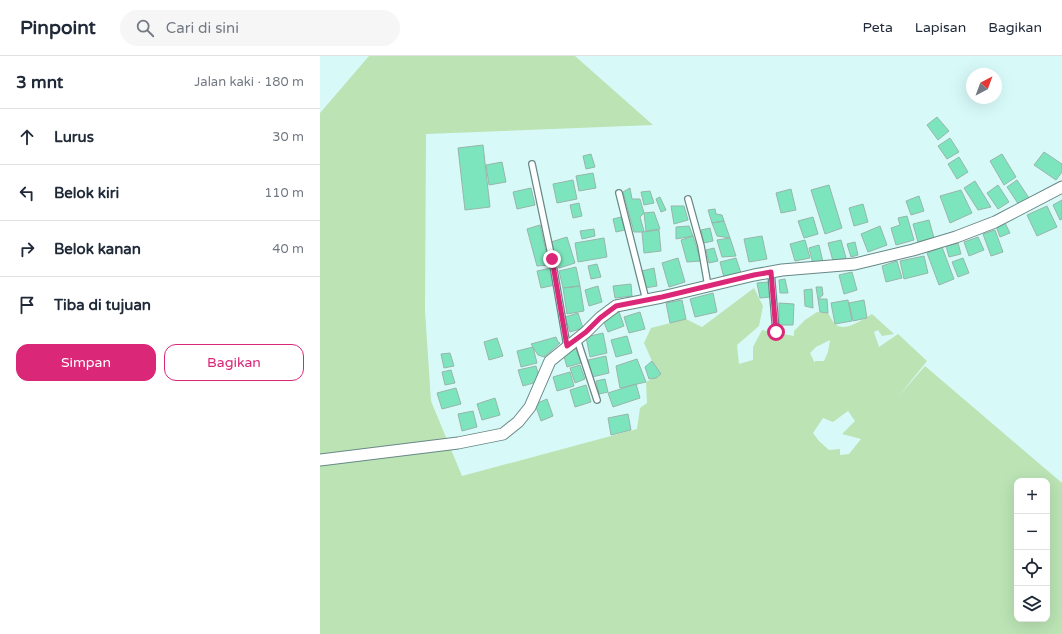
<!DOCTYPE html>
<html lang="id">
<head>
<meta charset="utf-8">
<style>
	body { margin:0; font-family:"Varela Round",sans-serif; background:#f6f6f7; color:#1f2937 }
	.controls { position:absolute; right:12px; bottom:12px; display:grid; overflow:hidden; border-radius:8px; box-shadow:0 4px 16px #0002 }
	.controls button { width:36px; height:36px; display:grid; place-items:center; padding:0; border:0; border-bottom:1px solid #e0e1e3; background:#fff; color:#1f2937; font:20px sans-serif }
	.compass { position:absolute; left:646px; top:12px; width:36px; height:36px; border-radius:50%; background:#fff; box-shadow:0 4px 16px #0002; rotate:41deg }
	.stop { position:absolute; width:12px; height:12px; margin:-9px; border:3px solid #db2777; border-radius:50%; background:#fff }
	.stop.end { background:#db2777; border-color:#fff; box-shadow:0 1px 4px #0008 }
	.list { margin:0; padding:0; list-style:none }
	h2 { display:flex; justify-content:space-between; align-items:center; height:52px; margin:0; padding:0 16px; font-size:17px }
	h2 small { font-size:13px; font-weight:400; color:#747a83 }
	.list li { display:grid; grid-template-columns:26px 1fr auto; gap:12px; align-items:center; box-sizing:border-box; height:56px; padding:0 16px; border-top:1px solid #e0e1e3 }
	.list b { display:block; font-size:15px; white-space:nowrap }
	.list em { font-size:13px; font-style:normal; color:#747a83 }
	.actions { display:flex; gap:8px; padding:12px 16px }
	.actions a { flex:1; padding:9px 0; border:1px solid #db2777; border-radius:12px; text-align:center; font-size:14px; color:#db2777 }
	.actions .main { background:#db2777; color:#fff }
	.icon { flex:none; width:22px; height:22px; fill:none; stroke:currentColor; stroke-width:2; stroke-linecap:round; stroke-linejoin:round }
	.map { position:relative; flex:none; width:742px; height:578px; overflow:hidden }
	header { display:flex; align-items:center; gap:24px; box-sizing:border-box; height:56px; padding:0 20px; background:#fff; border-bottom:1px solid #e0e1e3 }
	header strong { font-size:19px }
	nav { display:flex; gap:22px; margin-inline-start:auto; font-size:14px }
	.search { width:280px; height:36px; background:#f6f6f7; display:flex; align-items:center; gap:10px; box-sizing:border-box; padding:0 14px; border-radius:22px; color:#747a83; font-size:15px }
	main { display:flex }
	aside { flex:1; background:#fff }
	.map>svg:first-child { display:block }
	.green { fill:#bbe3b4; fill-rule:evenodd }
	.building { fill:#7ce5be; stroke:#98b5a9 }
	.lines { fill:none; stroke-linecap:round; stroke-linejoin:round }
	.lane-casing { stroke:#688887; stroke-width:8 }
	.street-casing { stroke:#688887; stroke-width:13 }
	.lane { stroke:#fff; stroke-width:5.5 }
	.street { stroke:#fff; stroke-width:11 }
	.route { stroke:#db2777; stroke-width:5 }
</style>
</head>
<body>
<header>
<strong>Pinpoint</strong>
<div class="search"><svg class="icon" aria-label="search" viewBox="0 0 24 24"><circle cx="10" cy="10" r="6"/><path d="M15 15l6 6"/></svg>Cari di sini</div>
<nav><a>Peta</a><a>Lapisan</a><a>Bagikan</a></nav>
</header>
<main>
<aside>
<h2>3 mnt<small>Jalan kaki · 180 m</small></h2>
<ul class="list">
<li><svg class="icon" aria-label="ahead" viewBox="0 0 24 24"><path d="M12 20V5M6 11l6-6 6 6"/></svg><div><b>Lurus</b></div><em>30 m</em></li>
<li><svg class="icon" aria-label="left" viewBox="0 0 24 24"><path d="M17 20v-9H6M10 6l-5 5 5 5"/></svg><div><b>Belok kiri</b></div><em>110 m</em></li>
<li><svg class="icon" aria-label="right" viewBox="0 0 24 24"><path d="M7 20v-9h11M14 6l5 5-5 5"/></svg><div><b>Belok kanan</b></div><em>40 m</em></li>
<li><svg class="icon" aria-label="arrive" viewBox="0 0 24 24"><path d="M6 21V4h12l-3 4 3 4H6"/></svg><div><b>Tiba di tujuan</b></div></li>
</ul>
<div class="actions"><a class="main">Simpan</a><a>Bagikan</a></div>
</aside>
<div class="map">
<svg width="742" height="578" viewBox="0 0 742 578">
	<rect width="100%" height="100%" fill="#d7faf9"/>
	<path class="green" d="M 49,0 L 255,0 L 333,69 L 106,78 L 105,255 L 111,345 L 142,420 L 317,373 L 320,352 L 327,347 L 326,326 L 341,318 L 332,305 L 324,287 L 331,272 L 366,263 L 382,271 L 434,232 L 443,250 L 439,270 L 417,289 L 419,308 L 433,304 L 433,291 L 442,274 L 474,280 L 474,275 L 485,264 L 497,256 L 508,257 C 510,260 512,265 515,268 C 525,277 543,263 552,258 L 574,278 L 562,280 L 558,274 L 554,276 L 559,291 L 578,278 L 607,305 L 578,341 L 605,310 L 742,427 L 742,578 L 0,578 L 0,57 ZM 510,284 L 508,296 L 504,305 L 495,305 L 495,307 L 490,297 L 496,291 ZM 528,355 L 535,365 L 522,378 L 541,383 L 529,398 L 520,399 L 520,393 L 509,394 L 499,385 L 493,377 L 503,362 L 513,366 ZM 697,425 L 727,425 L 727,563 L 697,563 Z"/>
	<path class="building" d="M 617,61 L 629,75 L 618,84 L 607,69 Z
		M 630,82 L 639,96 L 627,103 L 618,90 Z
		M 163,89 L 170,151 L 145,154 L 138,92 Z
		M 724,96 L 742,108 L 742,116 L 736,124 L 714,109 Z
		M 271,98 L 275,111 L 266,113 L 263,100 Z
		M 682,98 L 696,121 L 684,129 L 670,105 Z
		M 639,101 L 648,116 L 637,123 L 628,108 Z
		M 182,106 L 186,126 L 169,129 L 166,109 Z
		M 273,117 L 276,132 L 259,135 L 256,120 Z
		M 253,124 L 257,143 L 237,147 L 233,128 Z
		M 697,124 L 709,142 L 699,149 L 687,131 Z
		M 655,125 L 671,151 L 658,154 L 644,132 Z
		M 509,129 L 522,172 L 505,178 L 491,134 Z
		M 678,129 L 689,146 L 678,153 L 667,137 Z
		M 211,132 L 215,149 L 197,153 L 193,136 Z
		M 310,132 L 312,143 L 320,143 L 324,157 L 320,161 L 324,175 L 322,176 L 314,176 L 303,136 Z
		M 471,133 L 476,154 L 461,157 L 456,137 Z
		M 641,134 L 652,157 L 630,167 L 620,140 Z
		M 330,135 L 334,147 L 324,149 L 321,136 Z
		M 599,140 L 604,155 L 591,159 L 586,145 Z
		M 340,141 L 346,154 L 341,156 L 336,143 Z
		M 742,144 L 742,163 L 740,164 L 733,149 Z
		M 259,147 L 262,160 L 253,162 L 250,149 Z
		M 543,148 L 548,166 L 534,170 L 529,152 Z
		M 351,150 L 364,150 L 368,164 L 354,168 Z
		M 727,150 L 737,171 L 717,180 L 707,159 Z
		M 395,153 L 396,158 L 402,159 L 404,165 L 392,167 L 388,154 Z
		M 334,156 L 340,173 L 326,175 L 324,157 Z
		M 587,160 L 594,184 L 576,189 L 571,172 L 580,169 L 578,162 Z
		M 301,161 L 305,174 L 296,176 L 293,163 Z
		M 493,161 L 498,178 L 484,182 L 478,165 Z
		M 609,164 L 614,182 L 598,186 L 593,168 Z
		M 404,165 L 410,182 L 397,180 L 392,167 Z
		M 685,167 L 690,177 L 680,181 L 676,170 Z
		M 220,169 L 229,209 L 217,210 L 207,173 Z
		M 369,170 L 373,180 L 356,183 L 356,171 Z
		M 560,170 L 567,189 L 548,196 L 541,178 Z
		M 390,172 L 393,185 L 384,187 L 381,174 Z
		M 274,173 L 275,180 L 262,183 L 260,175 Z
		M 339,174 L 341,195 L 324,197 L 322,176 Z
		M 675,174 L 683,196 L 671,200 L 663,178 Z
		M 373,180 L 381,205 L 367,206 L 361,184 Z
		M 442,180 L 447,203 L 429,206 L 424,183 Z
		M 247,181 L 255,207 L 239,212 L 231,186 Z
		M 658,181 L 664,194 L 649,200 L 644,186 Z
		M 284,182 L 287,201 L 258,206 L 255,187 Z
		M 410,182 L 416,200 L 402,201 L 397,184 Z
		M 485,184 L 490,202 L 475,205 L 470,188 Z
		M 521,184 L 526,202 L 513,205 L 508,187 Z
		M 535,186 L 538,199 L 531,201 L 527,188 Z
		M 638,187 L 641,198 L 629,201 L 626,190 Z
		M 499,189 L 503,206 L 493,208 L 489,192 Z
		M 622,191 L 634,223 L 619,229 L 607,197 Z
		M 394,192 L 398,205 L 389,207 L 386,194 Z
		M 604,200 L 608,217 L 584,223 L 580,205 Z
		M 358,202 L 365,226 L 349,231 L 342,207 Z
		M 416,202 L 421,217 L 404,222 L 400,206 Z
		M 643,202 L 649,217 L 638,221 L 632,206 Z
		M 577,205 L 582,222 L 566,226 L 562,210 Z
		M 277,208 L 281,221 L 271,223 L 268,210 Z
		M 256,211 L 260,230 L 243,232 L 239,215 Z
		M 231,212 L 235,229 L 221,232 L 217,215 Z
		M 334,212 L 337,230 L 325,232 L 322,215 Z
		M 532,216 L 537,234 L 524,238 L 519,219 Z
		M 465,223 L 468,237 L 460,237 L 459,224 Z
		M 448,226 L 451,241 L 440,242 L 437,227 Z
		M 311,228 L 312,240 L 295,242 L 293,230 Z
		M 260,230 L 264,255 L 247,258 L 243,232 Z
		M 278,230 L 282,246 L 269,250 L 265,234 Z
		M 496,231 L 502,231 L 503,239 L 498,243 Z
		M 492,233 L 493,252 L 485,250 L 484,234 Z
		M 393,237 L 397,256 L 375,261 L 370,243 Z
		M 498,243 L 507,243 L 508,257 L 500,256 Z
		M 362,244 L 366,263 L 350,267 L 346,247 Z
		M 528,244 L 532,265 L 515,268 L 511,247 Z
		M 544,244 L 547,262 L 533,265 L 529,247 Z
		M 459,247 L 474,248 L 473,269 L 459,269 Z
		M 299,256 L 304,270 L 288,276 L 282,262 Z
		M 320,256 L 325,273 L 309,277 L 304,261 Z
		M 258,257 L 263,272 L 250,276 L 245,261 Z
		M 283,277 L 287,297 L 270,301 L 266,281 Z
		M 307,280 L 312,297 L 296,301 L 291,284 Z
		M 236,281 L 238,286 L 240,287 L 224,301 L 218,299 L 211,288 Z
		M 177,282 L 183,300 L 169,304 L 164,286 Z
		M 213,291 L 217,307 L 201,311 L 197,295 Z
		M 256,293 L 261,307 L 247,311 L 243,297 Z
		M 130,297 L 134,310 L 124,312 L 121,298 Z
		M 286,300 L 289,317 L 272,321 L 268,304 Z
		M 317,303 L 326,326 L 300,332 L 296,310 Z
		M 332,305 L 341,318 L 336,322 L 329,323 L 325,311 Z
		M 260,309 L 265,323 L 255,327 L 250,312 Z
		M 216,310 L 220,325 L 203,330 L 198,314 Z
		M 131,314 L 135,327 L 125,329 L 122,316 Z
		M 250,316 L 254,330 L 237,335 L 233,321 Z
		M 285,323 L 288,336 L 279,338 L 276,325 Z
		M 316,328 L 320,342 L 293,351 L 288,337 Z
		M 266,329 L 271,346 L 255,351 L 250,334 Z
		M 136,332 L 141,348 L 122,353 L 117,337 Z
		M 175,342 L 180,359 L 162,364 L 157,348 Z
		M 227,343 L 233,360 L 221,365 L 215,348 Z
		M 153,355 L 157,371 L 142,375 L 138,358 Z
		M 308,358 L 311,374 L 291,379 L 288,362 Z"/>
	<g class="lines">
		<g class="lane-casing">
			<path id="lane" d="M 212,108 L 232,203 L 247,290
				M 299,137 L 326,244
				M 368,143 L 381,190 L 388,230
				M 451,216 L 456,276
				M 257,283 L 277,344"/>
		</g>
		<g class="street-casing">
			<path id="street" d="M 0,404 L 138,387 L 183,378 L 198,366 L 210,351 L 230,305 L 266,276 L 280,262 L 296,250 L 342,241 L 434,219 L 462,214 L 535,208 L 593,194 L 636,181 L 675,166 L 742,131"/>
		</g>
		<use href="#lane" class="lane"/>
		<use href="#street" class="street"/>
	</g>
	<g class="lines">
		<path class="route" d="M 232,203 L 247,290 L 266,276 L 280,262 L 296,250 L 342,241 L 434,219 L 451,216 L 456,276"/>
	</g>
</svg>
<div class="controls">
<button>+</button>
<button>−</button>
<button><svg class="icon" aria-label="locate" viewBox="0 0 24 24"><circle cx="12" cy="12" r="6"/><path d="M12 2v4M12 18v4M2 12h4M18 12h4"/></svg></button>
<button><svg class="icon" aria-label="layers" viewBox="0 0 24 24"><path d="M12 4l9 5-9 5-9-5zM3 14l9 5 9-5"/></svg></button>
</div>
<svg class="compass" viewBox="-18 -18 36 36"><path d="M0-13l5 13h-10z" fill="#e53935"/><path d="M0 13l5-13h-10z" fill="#747a83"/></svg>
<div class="stop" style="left:456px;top:276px"></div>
<div class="stop end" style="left:232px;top:203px"></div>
</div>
</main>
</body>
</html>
